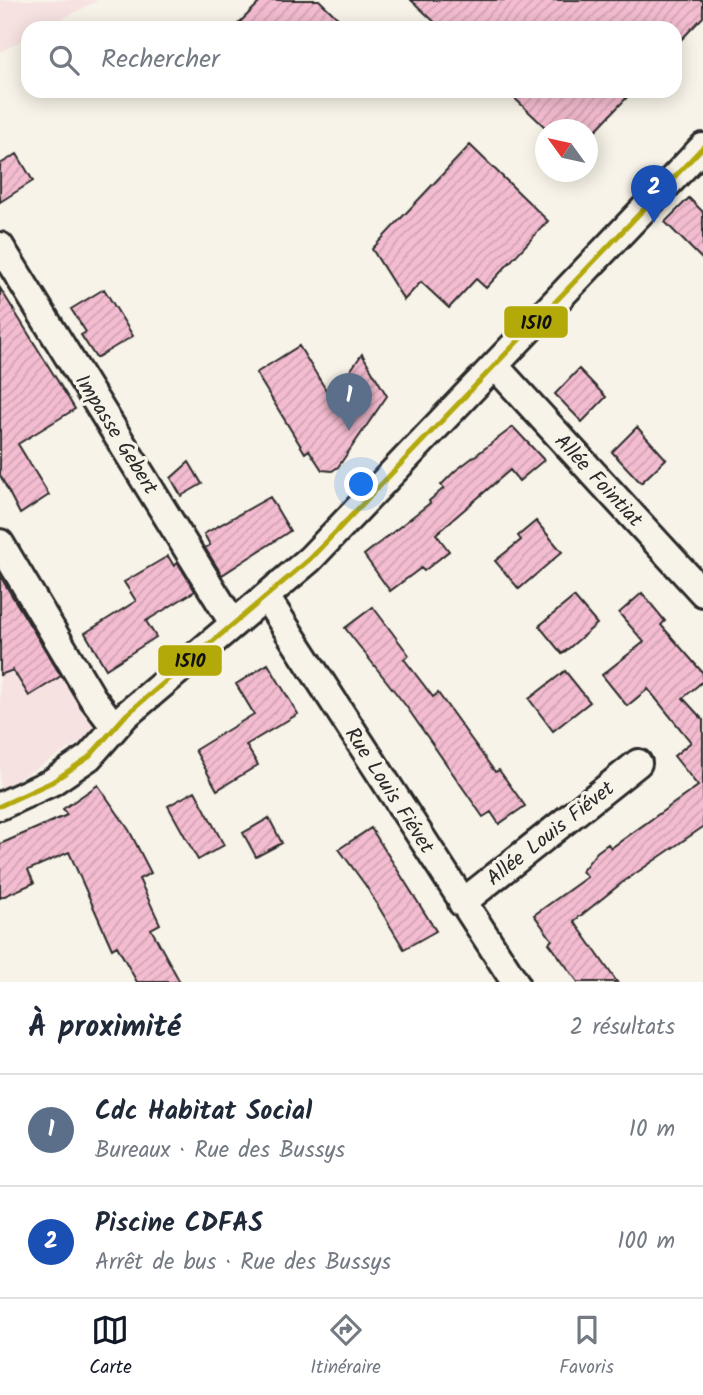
<!DOCTYPE html>
<html lang="fr">
<head>
<meta charset="utf-8">
<style>
	body { margin:0; font-family:Kalam,sans-serif; background:#f6f6f7; color:#1f2937 }
	.compass { position:absolute; left:535px; top:119px; width:63px; height:63px; border-radius:50%; background:#fff; box-shadow:0 4px 18px #0003; rotate:303deg }
	.you { position:absolute; left:362px; top:485px; width:24px; height:24px; margin:-18px; border:5px solid #fff; border-radius:50%; background:#1a73e8; box-shadow:0 0 0 10px #1a73e833 }
	.badge { display:grid; place-items:center; width:46px; height:46px; border-radius:50%; background:#111827; color:#fff; font-size:23px; font-weight:700 }
	.pin { position:absolute; translate:-50% -58px; filter:drop-shadow(0 2px 4px #0008) }
	.pin::after { content:''; position:absolute; top:37px; width:24px; height:21px; background:inherit; clip-path:polygon(0 0,100% 0,50% 100%) }
	.list { margin:0; padding:0; list-style:none }
	h2 { display:flex; justify-content:space-between; align-items:center; height:91px; margin:0; padding:0 28px; font-size:30px }
	h2 small { font-size:23px; font-weight:400; color:#747a83 }
	.list li { display:grid; grid-template-columns:46px 1fr auto; gap:21px; align-items:center; box-sizing:border-box; height:112px; padding:0 28px; border-top:2px solid #e0e1e3 }
	.list b { display:block; font-size:26px; white-space:nowrap }
	.list p { margin:0; font-size:23px; white-space:nowrap; color:#747a83 }
	.list em { font-size:23px; font-style:normal; color:#747a83 }
	.icon { flex:none; width:38px; height:38px; fill:none; stroke:currentColor; stroke-width:2; stroke-linecap:round; stroke-linejoin:round }
	.map { position:relative; flex:none; width:703px; height:982px; overflow:hidden }
	.search { position:absolute; background:#fff; box-shadow:0 4px 18px #0003; left:21px; right:21px; top:21px; height:77px; display:flex; align-items:center; gap:18px; box-sizing:border-box; padding:0 24px; border-radius:21px; color:#747a83; font-size:26px }
	.sheet { height:315px; background:#fff }
	nav { display:flex; justify-content:space-around; align-items:center; box-sizing:border-box; height:98px; border-top:2px solid #e0e1e3; background:#fff; font-size:19px; color:#747a83 }
	nav a { display:grid; justify-items:center; gap:4px }
	nav .on { color:#111827 }
	.map>svg:first-child { display:block }
	.built { fill:#f6e2e1 }
	.building { fill:url(#building-hatch); stroke:#2b2b2b; stroke-width:2 }
	.lines { fill:none; stroke-linecap:round; stroke-linejoin:round }
	.minor-casing { stroke:#2b2b2b; stroke-width:32 }
	.minor { stroke:#f7f3e8; stroke-width:26 }
	.bus-1-casing { stroke:#f7f3e8; stroke-width:10 }
	.bus-1 { stroke:#b3a909; stroke-width:5 }
	.labels { text-anchor:middle; stroke-width:7; stroke-linejoin:round; paint-order:stroke }
	.street-label { font-size:21px; fill:#2b2b2b; stroke:#f7f3e8 }
	.line-badge { stroke:#f7f3e8; stroke-width:2.5 }
	.pale-badge-label { font-size:19px; text-anchor:middle; font-weight:bold; fill:#111 }
</style>
</head>
<body>
<div class="map">
<svg width="703" height="982" viewBox="0 0 703 982">
	<defs>
		<pattern id="building-hatch" width="6" height="6" patternUnits="userSpaceOnUse" patternTransform="scale(1.75)"><rect width="6" height="6" fill="#f4bcd0"/><path d="M-1 1l2-2M0 6l6-6M5 7l2-2" fill="none" stroke="#d1a2b3"/></pattern>
	</defs>
	<rect width="100%" height="100%" fill="#f7f3e8"/>
	<filter id="ink" filterUnits="userSpaceOnUse"><feTurbulence type="fractalNoise" baseFrequency=".0143" numOctaves="2"/><feDisplacementMap in="SourceGraphic" scale="14" xChannelSelector="R" yChannelSelector="G"/><feConvolveMatrix kernelMatrix="1 2 1 2 8 2 1 2 1" color-interpolation-filters="sRGB"/></filter>
	<g filter="url(#ink)">
		<path class="built" d="M 0,0 L 98,0 L 45,28 L 28,28 L 28,37 L 0,52 Z
			M 0,570 L 100,730 L 0,790 Z"/>
		<path class="building" d="M 262,0 L 319,0 L 348,28 L 234,28 Z
			M 411,0 L 703,0 L 703,17 L 675,46 L 675,28 L 441,28 Z
			M 507,91 L 633,91 L 596,130 L 548,130 Z
			M 470,145 L 548,221 L 486,288 L 476,279 L 449,308 L 421,282 L 404,300 L 372,249 Z
			M 17,154 L 33,181 L 0,202 L 0,164 Z
			M 689,198 L 703,212 L 703,260 L 665,222 Z
			M 0,288 L 75,409 L 18,444 L 49,495 L 20,514 L 0,475 Z
			M 104,289 L 133,336 L 96,358 L 81,335 L 86,332 L 71,309 Z
			M 299,346 L 331,398 L 362,354 L 387,396 L 338,467 L 332,471 L 322,470 L 309,450 L 305,453 L 256,373 Z
			M 579,369 L 606,397 L 582,422 L 555,394 Z
			M 513,427 L 544,460 L 519,481 L 510,470 L 436,534 L 449,551 L 424,571 L 421,568 L 390,591 L 364,555 L 430,503 L 429,501 L 444,488 L 441,485 L 455,471 Z
			M 637,427 L 666,459 L 641,483 L 612,452 Z
			M 189,462 L 202,484 L 181,496 L 171,478 Z
			M 270,497 L 290,531 L 222,575 L 205,548 L 210,545 L 204,534 Z
			M 536,521 L 562,552 L 519,589 L 495,561 L 521,540 L 518,536 Z
			M 168,556 L 174,566 L 178,563 L 195,591 L 146,621 L 156,637 L 106,669 L 85,633 L 136,601 L 124,582 Z
			M 0,576 L 61,676 L 29,696 L 13,670 L 0,675 Z
			M 642,593 L 665,621 L 661,625 L 703,673 L 703,681 L 683,698 L 703,720 L 703,827 L 623,882 L 574,921 L 617,982 L 578,982 L 549,943 L 552,940 L 534,915 L 587,877 L 582,871 L 597,852 L 608,844 L 611,848 L 698,786 L 674,756 L 691,742 L 648,689 L 627,706 L 602,675 L 644,642 L 619,613 Z
			M 574,597 L 597,624 L 562,654 L 539,626 Z
			M 373,607 L 409,655 L 404,659 L 433,697 L 438,693 L 495,772 L 499,770 L 525,806 L 499,824 L 491,812 L 483,817 L 406,706 L 345,628 Z
			M 268,664 L 298,714 L 246,745 L 258,765 L 217,790 L 195,750 L 254,714 L 236,684 Z
			M 565,671 L 590,702 L 553,731 L 529,699 Z
			M 98,785 L 129,830 L 151,873 L 139,879 L 160,924 L 151,929 L 180,982 L 137,982 L 117,946 L 112,949 L 69,852 L 28,870 L 34,883 L 0,898 L 0,844 L 67,815 L 63,809 Z
			M 195,791 L 224,845 L 198,860 L 168,806 Z
			M 269,818 L 282,843 L 256,857 L 243,833 Z
			M 371,828 L 436,931 L 404,949 L 366,886 L 339,849 Z"/>
		<g class="lines">
			<g class="minor-casing">
				<path id="minor" d="M 0,246 L 233,623
					M 495,366 L 703,593
					M 0,543 L 92,697 L 114,726
					M 266,597 L 515,982
					M 0,806 L 52,782 L 89,757 L 126,715 L 310,559 L 703,147
					M 462,903 L 638,763"/>
			</g>
			<use href="#minor" class="minor"/>
			<g class="bus-1-casing">
				<path id="bus-1" d="M 0,806 L 52,782 L 89,757 L 126,715 L 310,559 L 703,147"/>
			</g>
			<use href="#bus-1" class="bus-1"/>
		</g>
	</g>
	<g class="labels">
		<g class="street-label">
			<text transform="translate(117 434) rotate(58)" y="7">Impasse Gebert</text>
			<text transform="translate(599 480) rotate(47)" y="7">Allée Fointiat</text>
			<text transform="translate(390 790) rotate(57)" y="7">Rue Louis Fiévet</text>
			<text transform="translate(550 833) rotate(-38)" y="7">Allée Louis Fiévet</text>
		</g>
	</g>
	<g class="line-badge">
		<rect x="503" y="305" width="66" height="34" rx="7" fill="#b3a909"/>
		<rect x="157" y="644" width="66" height="33" rx="7" fill="#b3a909"/>
	</g>
	<g class="pale-badge-label">
		<text x="536" y="329">1510</text>
		<text x="190" y="667">1510</text>
	</g>
</svg>
<svg class="compass" viewBox="-18 -18 36 36"><path d="M0-13l5 13h-10z" fill="#e53935"/><path d="M0 13l5-13h-10z" fill="#747a83"/></svg>
<div class="you"></div>
<div class="pin badge" style="left:349px;top:431px;background:#5c6f8a">1</div>
<div class="pin badge" style="left:654px;top:223px;background:#1a4fb4">2</div>
<div class="search"><svg class="icon" aria-label="search" viewBox="0 0 24 24"><circle cx="10" cy="10" r="6"/><path d="M15 15l6 6"/></svg>Rechercher</div>
</div>
<section class="sheet">
<h2>À proximité<small>2 résultats</small></h2>
<ul class="list">
<li><span class="badge" style="background:#5c6f8a">1</span><div><b>Cdc Habitat Social</b><p>Bureaux · Rue des Bussys</p></div><em>10 m</em></li>
<li><span class="badge" style="background:#1a4fb4">2</span><div><b>Piscine CDFAS</b><p>Arrêt de bus · Rue des Bussys</p></div><em>100 m</em></li>
</ul>
</section>
<nav>
<a class="on"><svg class="icon" aria-label="map" viewBox="0 0 24 24"><path d="M3 6l6-2 6 2 6-2v14l-6 2-6-2-6 2zM9 4v14M15 6v14"/></svg>Carte</a>
<a><svg class="icon" aria-label="directions" viewBox="0 0 24 24"><path d="M12 3l9 9-9 9-9-9zM9 14v-3h6M13 9l2 2-2 2"/></svg>Itinéraire</a>
<a><svg class="icon" aria-label="saved" viewBox="0 0 24 24"><path d="M7 4h10v16l-5-4-5 4z"/></svg>Favoris</a>
</nav>
</body>
</html>
